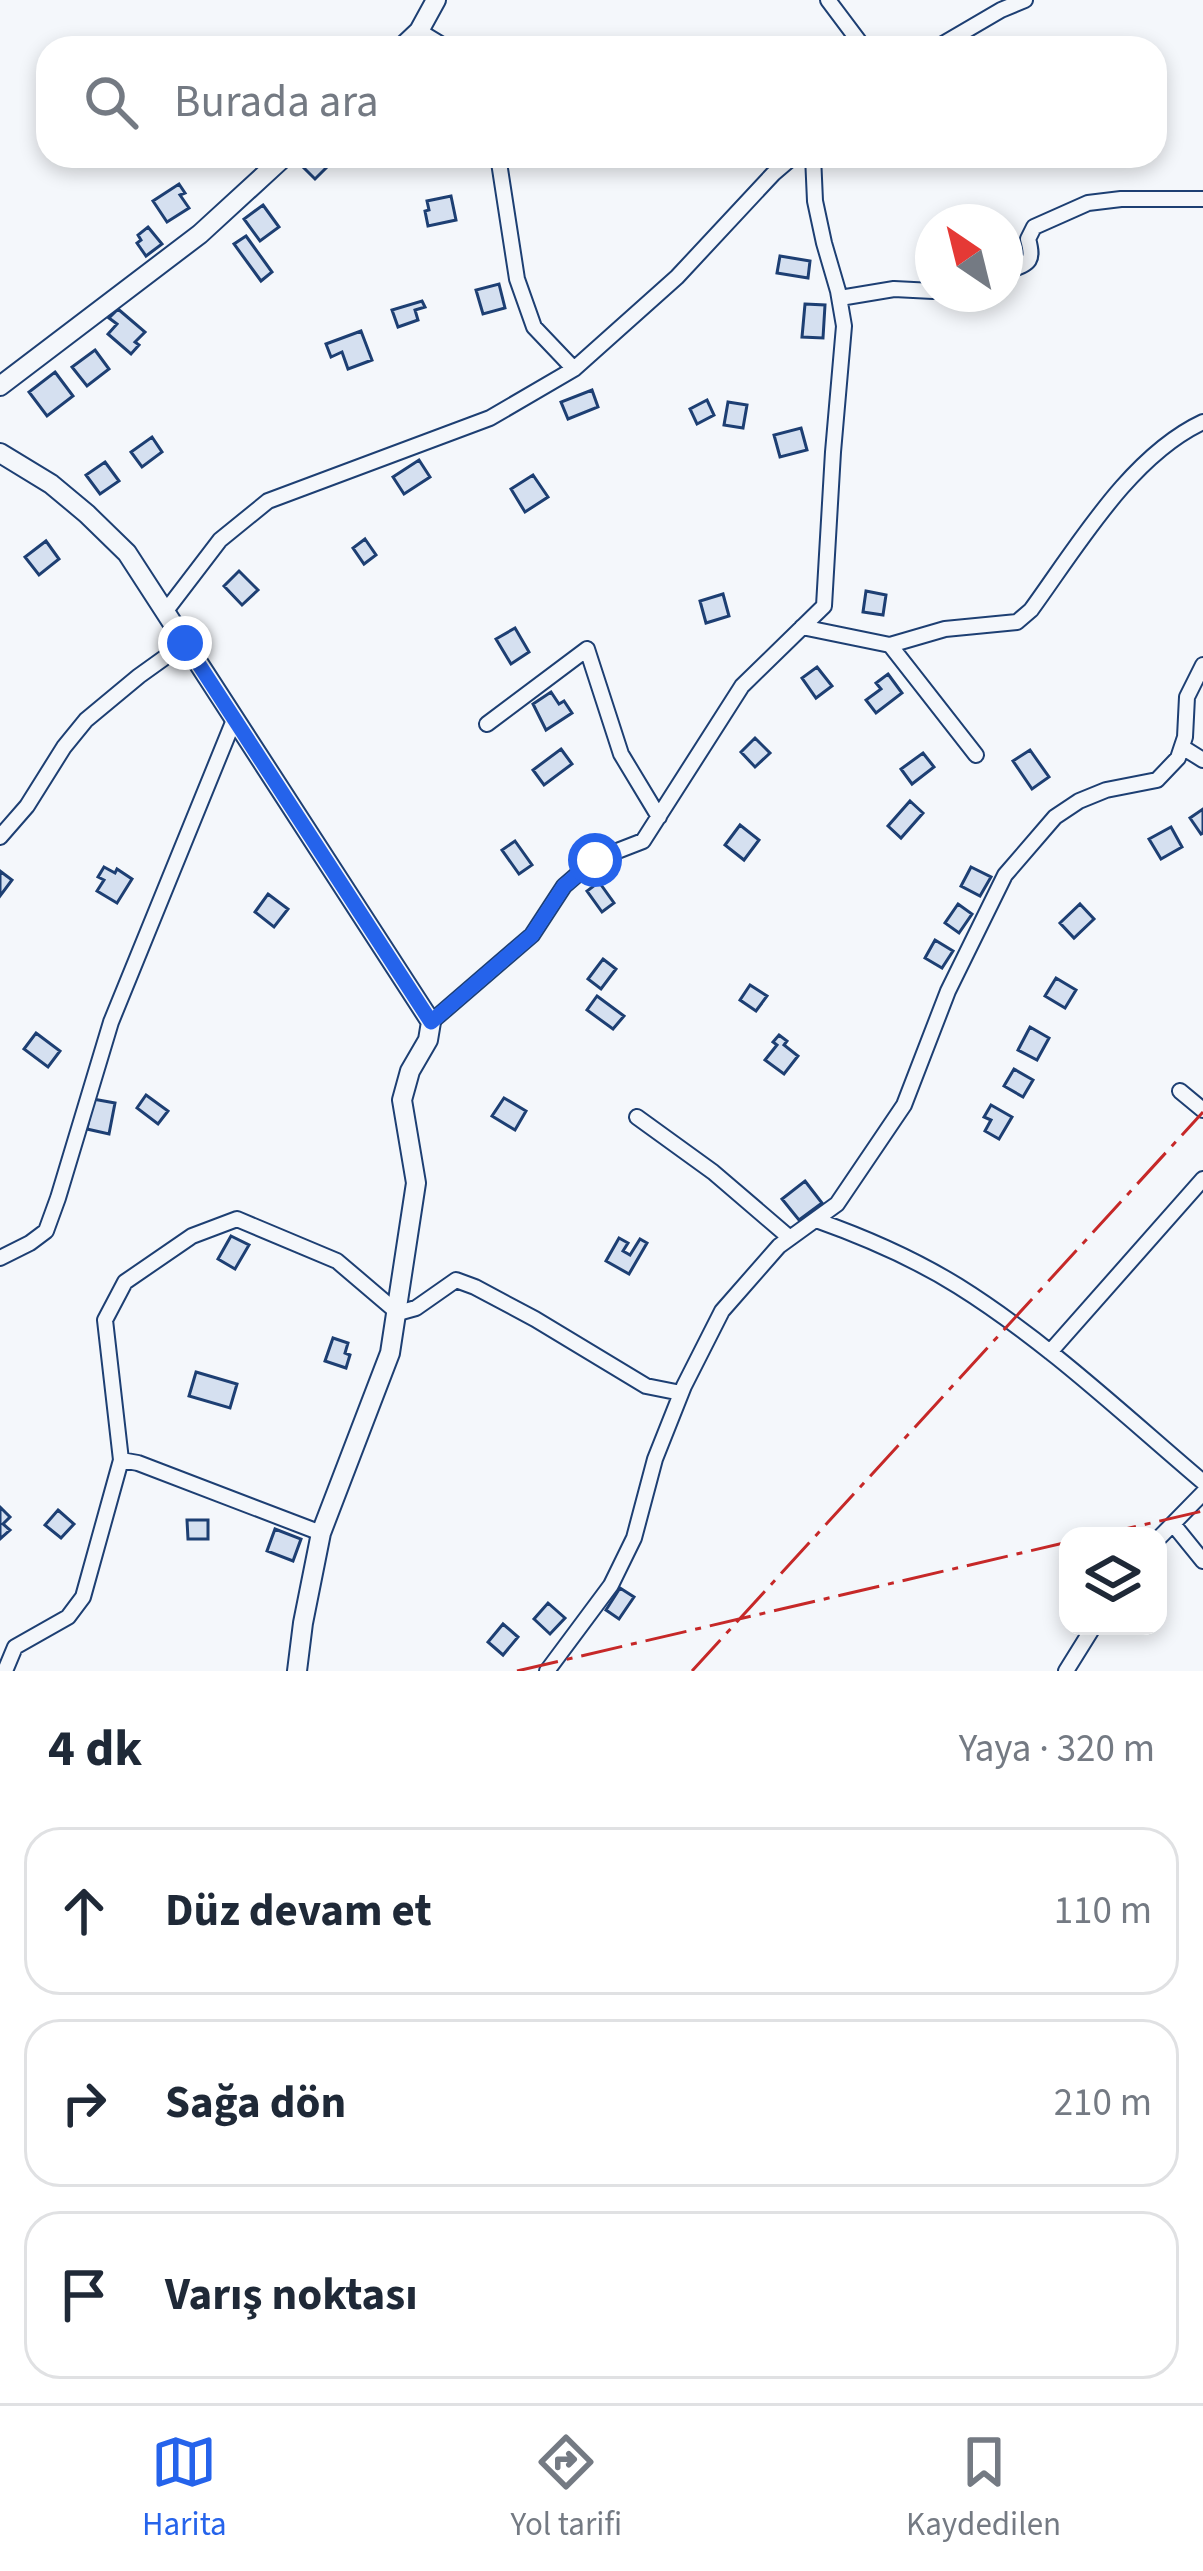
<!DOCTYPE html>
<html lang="tr">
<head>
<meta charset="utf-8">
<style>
	body { margin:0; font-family:"Source Sans 3",sans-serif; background:#f2f2f3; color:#1f2937 }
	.controls { position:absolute; right:36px; bottom:36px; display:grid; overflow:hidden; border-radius:24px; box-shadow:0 6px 18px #0003 }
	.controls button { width:108px; height:108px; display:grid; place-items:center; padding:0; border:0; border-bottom:3px solid #e0e1e3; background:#fff; color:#1f2937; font:60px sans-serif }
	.compass { position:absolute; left:915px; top:204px; width:108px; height:108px; border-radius:50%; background:#fff; box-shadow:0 6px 18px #0003; rotate:325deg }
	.stop { position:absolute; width:36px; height:36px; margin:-27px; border:9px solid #2563eb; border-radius:50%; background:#fff }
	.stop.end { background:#2563eb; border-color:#fff; box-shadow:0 3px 12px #0008 }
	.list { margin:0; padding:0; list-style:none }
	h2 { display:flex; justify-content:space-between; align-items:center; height:156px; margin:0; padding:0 48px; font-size:51px }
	h2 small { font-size:39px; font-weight:400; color:#747a83 }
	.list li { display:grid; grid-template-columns:78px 1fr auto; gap:36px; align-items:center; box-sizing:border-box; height:168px; margin:0 24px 24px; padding:0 24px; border:3px solid #e0e1e3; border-radius:36px }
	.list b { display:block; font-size:45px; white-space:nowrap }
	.list em { font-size:39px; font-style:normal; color:#747a83 }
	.icon { flex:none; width:66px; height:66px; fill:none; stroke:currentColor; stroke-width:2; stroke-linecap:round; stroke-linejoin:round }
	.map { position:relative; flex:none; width:1203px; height:1671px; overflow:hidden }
	.search { position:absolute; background:#fff; box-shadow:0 6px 18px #0003; left:36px; right:36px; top:36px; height:132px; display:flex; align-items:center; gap:30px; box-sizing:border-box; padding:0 42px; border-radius:36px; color:#747a83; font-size:45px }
	.sheet { height:732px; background:#fff }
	nav { display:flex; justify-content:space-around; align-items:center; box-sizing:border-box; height:168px; border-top:3px solid #e0e1e3; background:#fff; font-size:33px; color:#747a83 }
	nav a { display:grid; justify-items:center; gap:6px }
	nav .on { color:#2563eb }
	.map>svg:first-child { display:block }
	.building { fill:#d5e0f0; stroke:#1d3f73; stroke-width:3 }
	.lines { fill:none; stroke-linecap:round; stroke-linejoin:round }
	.street-casing { stroke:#1d3f73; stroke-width:18 }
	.secondary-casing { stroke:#1d3f73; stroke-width:22 }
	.street { stroke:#f4f7fb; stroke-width:14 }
	.secondary { stroke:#f4f7fb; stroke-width:18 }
	.power { stroke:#c62828; stroke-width:3; stroke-dasharray:42 9 6 9; stroke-linecap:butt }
	.route { stroke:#2563eb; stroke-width:15 }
</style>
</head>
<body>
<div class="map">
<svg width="1203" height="1671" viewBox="0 0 1203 1671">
	<rect width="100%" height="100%" fill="#f4f7fb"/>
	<path class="building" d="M 308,156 L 320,156 L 329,165 L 315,179 L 300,164 Z
		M 179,184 L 185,193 L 180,195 L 189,208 L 167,222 L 153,201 Z
		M 451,196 L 456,220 L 428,226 L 425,211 L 429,210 L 427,201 Z
		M 263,205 L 279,227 L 260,241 L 244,219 Z
		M 148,227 L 162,244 L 146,256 L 137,243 L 141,240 L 138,235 Z
		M 246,236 L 272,272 L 261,281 L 234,244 Z
		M 780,256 L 810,261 L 808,278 L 777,273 Z
		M 499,284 L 505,308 L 483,314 L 476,290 Z
		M 422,301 L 425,307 L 415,310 L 418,320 L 398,327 L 392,310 Z
		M 805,304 L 825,305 L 823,338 L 802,337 Z
		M 118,309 L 145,332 L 135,342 L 139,345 L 131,354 L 108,334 L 117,324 L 109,318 Z
		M 361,331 L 372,360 L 348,369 L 342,352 L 331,357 L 326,344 Z
		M 95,350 L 109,369 L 87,386 L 72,367 Z
		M 55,372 L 73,396 L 47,416 L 29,392 Z
		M 592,390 L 598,407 L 568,419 L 561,402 Z
		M 707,400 L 714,415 L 697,424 L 690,409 Z
		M 728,402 L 747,405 L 743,428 L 724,425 Z
		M 801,428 L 807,450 L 780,457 L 774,435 Z
		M 152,437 L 162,452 L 142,467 L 131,452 Z
		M 419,460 L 430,477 L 404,494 L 393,477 Z
		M 105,462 L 119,481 L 100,494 L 86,475 Z
		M 533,475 L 548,497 L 525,512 L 511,489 Z
		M 365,539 L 376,555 L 364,564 L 353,548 Z
		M 46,541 L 59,559 L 39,575 L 25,557 Z
		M 239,571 L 258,590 L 242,605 L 224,586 Z
		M 866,591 L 886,595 L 883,615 L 863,612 Z
		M 723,594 L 729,616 L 706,623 L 700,601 Z
		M 515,628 L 529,652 L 511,664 L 496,639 Z
		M 817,667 L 832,686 L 816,698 L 802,678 Z
		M 888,674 L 902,693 L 876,713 L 866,700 L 881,689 L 876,683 Z
		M 551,692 L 559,704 L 564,701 L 572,713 L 546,730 L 533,704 Z
		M 755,738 L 770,753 L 755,767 L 741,752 Z
		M 561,749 L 572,764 L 544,785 L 533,770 Z
		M 1030,750 L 1049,777 L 1032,789 L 1013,761 Z
		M 923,753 L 934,767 L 912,784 L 901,769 Z
		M 910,801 L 923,813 L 901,838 L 888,826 Z
		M 1203,809 L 1203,833 L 1201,834 L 1190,818 Z
		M 740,825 L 759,840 L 744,860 L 725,845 Z
		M 1171,827 L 1182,847 L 1161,859 L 1149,839 Z
		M 515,841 L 532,865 L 519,874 L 502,850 Z
		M 104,867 L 115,873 L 117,869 L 132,879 L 117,903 L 97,891 L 104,880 L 98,877 Z
		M 971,867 L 991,877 L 980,896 L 961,886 Z
		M 0,871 L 12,880 L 0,896 Z
		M 599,882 L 614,903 L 602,912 L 587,891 Z
		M 268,894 L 288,909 L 274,927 L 255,912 Z
		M 958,904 L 972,914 L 959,933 L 945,923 Z
		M 1080,904 L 1094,919 L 1074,938 L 1060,923 Z
		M 935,940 L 953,951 L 942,968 L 925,958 Z
		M 603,959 L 616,969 L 601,989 L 588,979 Z
		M 1056,978 L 1076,990 L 1065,1008 L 1045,996 Z
		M 750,985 L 767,996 L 756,1011 L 740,1000 Z
		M 597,996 L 624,1016 L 613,1029 L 587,1010 Z
		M 1030,1027 L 1049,1038 L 1037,1060 L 1018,1050 Z
		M 36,1033 L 60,1051 L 48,1067 L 24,1049 Z
		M 779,1035 L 787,1041 L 784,1045 L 798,1056 L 784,1074 L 765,1060 L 777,1045 L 773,1042 Z
		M 1014,1069 L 1033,1080 L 1023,1097 L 1004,1086 Z
		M 146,1095 L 168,1111 L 158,1124 L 137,1108 Z
		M 504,1098 L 526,1111 L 515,1130 L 492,1116 Z
		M 93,1099 L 115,1103 L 109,1134 L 87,1129 Z
		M 991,1105 L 1012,1117 L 999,1139 L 985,1131 L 991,1120 L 984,1117 Z
		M 805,1181 L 822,1203 L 799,1220 L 782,1199 Z
		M 231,1236 L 249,1245 L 235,1269 L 218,1259 Z
		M 619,1238 L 628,1243 L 623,1251 L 630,1255 L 640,1239 L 647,1243 L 629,1274 L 606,1261 Z
		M 333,1338 L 348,1343 L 345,1353 L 350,1355 L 346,1368 L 325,1361 Z
		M 196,1372 L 237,1384 L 230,1408 L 189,1396 Z
		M 0,1507 L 10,1517 L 3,1524 L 10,1530 L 0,1539 Z
		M 58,1510 L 74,1524 L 61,1538 L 45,1525 Z
		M 187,1520 L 208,1520 L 208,1539 L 188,1539 Z
		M 275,1529 L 301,1539 L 293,1561 L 267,1551 Z
		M 620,1588 L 634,1597 L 619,1619 L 606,1610 Z
		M 548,1603 L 565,1618 L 550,1634 L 534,1619 Z
		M 503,1624 L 518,1637 L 503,1655 L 488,1642 Z"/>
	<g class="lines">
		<g class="street-casing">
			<path id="street" d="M 828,0 L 864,48
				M 419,31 L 447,48
				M 936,48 L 1001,10 L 1025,0
				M 498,156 L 517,279 L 534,327 L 574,369
				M 1005,272 C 1028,263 1035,264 1028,239 L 1034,227 L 1088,203 L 1121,199 L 1203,199
				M 840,298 L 894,289 L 933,291
				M 165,612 L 220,540 L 268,501 L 490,418 L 574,369 L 677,277 L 773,174 L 794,156
				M 802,627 L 890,645 L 945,629 L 1017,622 L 1031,610 C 1077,547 1130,456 1203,422
				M 890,645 L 976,755
				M 487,724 L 587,649 L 621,754 L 659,817
				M 1182,747 L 1203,760
				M 0,837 L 27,806 L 64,747 L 86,720 L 139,676 L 185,643
				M 431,1022 L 532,935 L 564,886 L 594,860 L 643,841 L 742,686 L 824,606 L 833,452 L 844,326 L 838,291 L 824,243 L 815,201 L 813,156
				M 1180,1091 L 1203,1110
				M 637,1117 L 713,1172 L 790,1238
				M 816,1220 C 864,1237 913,1258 958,1286 C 1046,1341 1124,1415 1203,1482
				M 0,1258 L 30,1243 L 46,1231 L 58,1198 L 111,1022 L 234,720
				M 1050,1352 L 1203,1179
				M 121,1460 L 138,1463 L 321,1533
				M 1173,1524 L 1203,1561
				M 1158,1539 L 1203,1493
				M 5,1671 L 15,1647 L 68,1617 L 83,1597 L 121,1460 L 105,1320 L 125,1282 L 192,1236 L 237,1219 L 337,1261 L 398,1313 L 416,1308 L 456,1280 L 475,1287 L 535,1319 L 646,1386 L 681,1393
				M 547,1671 L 611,1585 L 634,1538 L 655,1459 L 684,1386 L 722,1311 L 779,1246 L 837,1204 L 904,1105 L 948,991 L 1005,875 L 1055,817 L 1079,801 L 1106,790 L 1157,780 L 1178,758 L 1185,737 L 1187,697 L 1203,665
				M 1066,1671 L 1094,1626"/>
		</g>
		<g class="secondary-casing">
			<path id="secondary" d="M 401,48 L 419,31 L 436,0
				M 0,386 L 200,234 L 285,156
				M 0,453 L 51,484 L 87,514 L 127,553 L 431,1022 L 428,1040 L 410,1071 L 402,1100 L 416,1183 L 390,1353 L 321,1533 L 303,1623 L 297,1671"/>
		</g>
		<use href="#street" class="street"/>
		<use href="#secondary" class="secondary"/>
		<path class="power" d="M 1095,1536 L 1203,1511
			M 517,1671 L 1068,1542
			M 692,1671 L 1203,1112"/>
	</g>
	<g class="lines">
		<path class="route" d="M 185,643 L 431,1022 L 532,935 L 564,886 L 595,860"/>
	</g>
</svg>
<div class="controls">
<button><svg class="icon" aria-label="layers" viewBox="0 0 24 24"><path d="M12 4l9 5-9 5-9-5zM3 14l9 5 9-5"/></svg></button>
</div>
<svg class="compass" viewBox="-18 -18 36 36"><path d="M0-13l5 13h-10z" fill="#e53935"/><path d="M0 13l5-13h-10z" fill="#747a83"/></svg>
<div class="stop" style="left:595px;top:860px"></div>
<div class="stop end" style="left:185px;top:643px"></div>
<div class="search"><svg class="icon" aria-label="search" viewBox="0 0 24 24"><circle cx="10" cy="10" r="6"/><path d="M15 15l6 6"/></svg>Burada ara</div>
</div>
<section class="sheet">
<h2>4 dk<small>Yaya · 320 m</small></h2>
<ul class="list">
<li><svg class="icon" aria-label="ahead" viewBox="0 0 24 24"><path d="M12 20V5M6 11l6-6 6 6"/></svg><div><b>Düz devam et</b></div><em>110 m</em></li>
<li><svg class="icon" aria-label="right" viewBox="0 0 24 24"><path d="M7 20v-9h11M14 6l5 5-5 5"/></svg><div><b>Sağa dön</b></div><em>210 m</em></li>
<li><svg class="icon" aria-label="arrive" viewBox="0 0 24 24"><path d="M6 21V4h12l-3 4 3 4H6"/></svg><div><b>Varış noktası</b></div></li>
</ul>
</section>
<nav>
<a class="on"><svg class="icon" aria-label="map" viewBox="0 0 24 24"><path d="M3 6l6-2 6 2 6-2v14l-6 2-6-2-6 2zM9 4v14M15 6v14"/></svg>Harita</a>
<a><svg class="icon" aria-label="directions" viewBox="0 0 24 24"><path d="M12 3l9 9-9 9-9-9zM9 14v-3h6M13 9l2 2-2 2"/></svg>Yol tarifi</a>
<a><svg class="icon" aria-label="saved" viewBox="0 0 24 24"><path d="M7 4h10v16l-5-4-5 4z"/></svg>Kaydedilen</a>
</nav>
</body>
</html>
